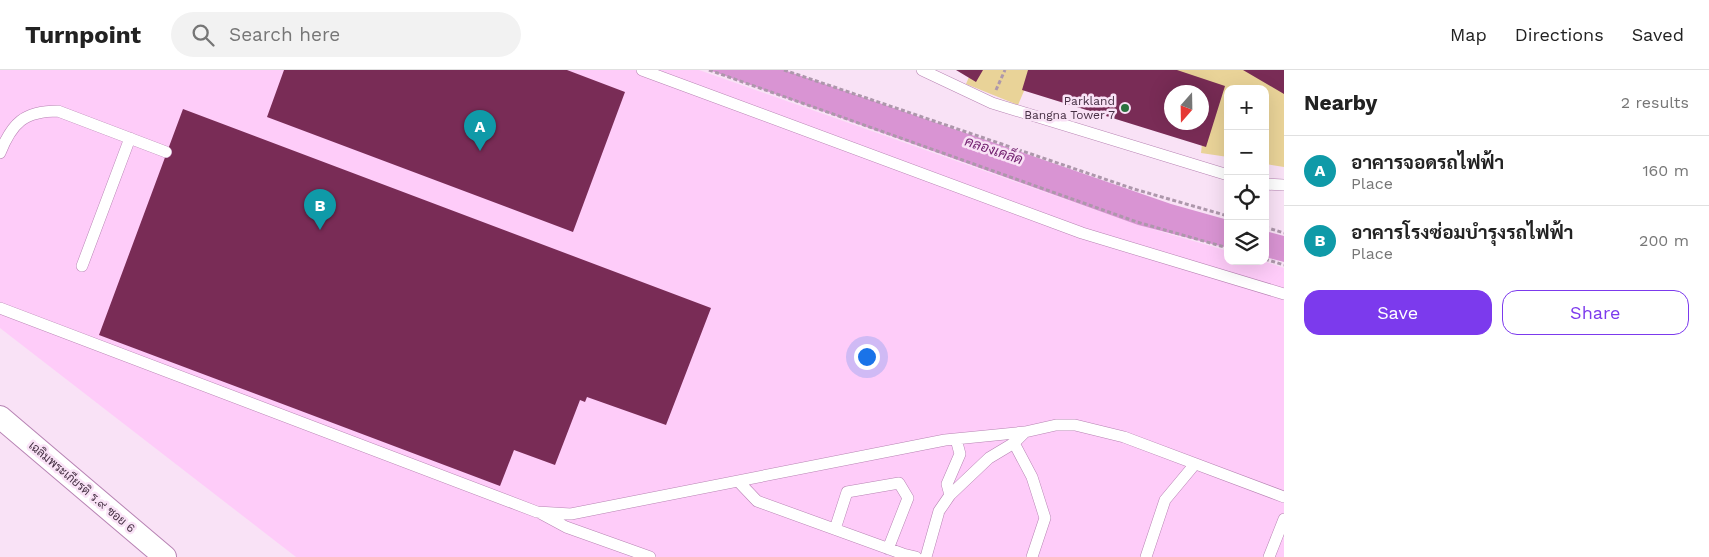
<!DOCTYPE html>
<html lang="en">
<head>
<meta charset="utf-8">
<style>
	body { margin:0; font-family:"Work Sans",Sarabun,sans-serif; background:#f2f2f2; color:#222 }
	.controls { position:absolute; right:15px; top:15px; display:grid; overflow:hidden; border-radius:10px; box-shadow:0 5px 20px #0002 }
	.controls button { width:45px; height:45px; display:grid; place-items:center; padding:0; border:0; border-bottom:1px solid #e0e0e0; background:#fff; color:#222; font:25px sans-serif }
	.compass { position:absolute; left:1164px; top:15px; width:45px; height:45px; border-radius:50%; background:#fff; box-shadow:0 5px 20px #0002; rotate:200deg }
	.you { position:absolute; left:866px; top:286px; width:18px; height:18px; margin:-12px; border:4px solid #fff; border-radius:50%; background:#1a73e8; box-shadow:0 0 0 8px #1a73e833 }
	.badge { display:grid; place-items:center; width:32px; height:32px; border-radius:50%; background:#7c3aed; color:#fff; font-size:16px; font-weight:700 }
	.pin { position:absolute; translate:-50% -41px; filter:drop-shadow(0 1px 2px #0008) }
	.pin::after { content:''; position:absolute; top:26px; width:18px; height:15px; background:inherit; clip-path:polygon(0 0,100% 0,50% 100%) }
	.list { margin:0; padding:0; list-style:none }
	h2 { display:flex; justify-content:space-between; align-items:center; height:65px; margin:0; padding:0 20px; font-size:21px }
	h2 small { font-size:16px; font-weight:400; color:#767676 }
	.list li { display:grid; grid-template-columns:32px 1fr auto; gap:15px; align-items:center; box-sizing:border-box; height:70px; padding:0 20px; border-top:1px solid #e0e0e0 }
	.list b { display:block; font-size:19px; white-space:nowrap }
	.list p { margin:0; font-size:16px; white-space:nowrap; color:#767676 }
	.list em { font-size:16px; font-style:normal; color:#767676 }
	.actions { display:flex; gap:10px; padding:15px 20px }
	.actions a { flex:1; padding:11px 0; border:1px solid #7c3aed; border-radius:15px; text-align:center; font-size:18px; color:#7c3aed }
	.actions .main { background:#7c3aed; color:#fff }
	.icon { flex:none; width:28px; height:28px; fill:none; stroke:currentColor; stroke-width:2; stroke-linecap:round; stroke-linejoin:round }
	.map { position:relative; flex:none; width:1284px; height:487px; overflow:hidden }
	header { display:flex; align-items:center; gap:30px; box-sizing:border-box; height:70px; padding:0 25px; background:#fff; border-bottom:1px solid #e0e0e0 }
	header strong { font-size:24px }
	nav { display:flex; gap:28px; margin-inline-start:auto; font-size:18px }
	.search { width:350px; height:45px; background:#f2f2f2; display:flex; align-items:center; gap:12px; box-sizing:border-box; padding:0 18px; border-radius:28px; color:#767676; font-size:19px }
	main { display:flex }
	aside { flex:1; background:#fff }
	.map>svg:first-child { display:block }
	.built { fill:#feccf9 }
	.green { fill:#e9d398 }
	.water { fill:#d994d3 }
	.building { fill:#792c56; fill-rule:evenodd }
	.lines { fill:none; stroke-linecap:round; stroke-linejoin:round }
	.lane-casing { stroke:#b783b3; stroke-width:12 }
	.street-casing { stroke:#b783b3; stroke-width:24 }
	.path { stroke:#ad97ab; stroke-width:3; stroke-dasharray:4 2.5; stroke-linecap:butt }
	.lane { stroke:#fff; stroke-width:11 }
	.street { stroke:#fff; stroke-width:22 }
	.poi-dot { fill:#2b723e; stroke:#f9e2f6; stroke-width:2 }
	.labels { text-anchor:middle; stroke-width:5; stroke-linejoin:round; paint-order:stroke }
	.poi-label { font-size:12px; fill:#463044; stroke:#f9e2f6; text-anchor:end }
	.street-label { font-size:12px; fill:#463044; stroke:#f9e2f6 }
	.water-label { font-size:14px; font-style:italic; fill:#752572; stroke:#f9e2f6 }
</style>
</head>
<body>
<header>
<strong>Turnpoint</strong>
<div class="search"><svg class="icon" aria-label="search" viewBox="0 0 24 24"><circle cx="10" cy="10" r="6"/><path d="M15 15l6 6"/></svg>Search here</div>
<nav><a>Map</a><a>Directions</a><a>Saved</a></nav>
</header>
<main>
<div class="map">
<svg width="1284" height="487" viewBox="0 0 1284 487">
	<rect width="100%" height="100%" fill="#f9e2f6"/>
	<path class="built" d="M 0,0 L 699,0 L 1138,155 L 1228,181 L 1228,191 L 1263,191 L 1284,198 L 1284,487 L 296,487 L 0,258 Z"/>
	<path class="green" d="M 972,0 L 1033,0 L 1018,35 L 966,14 Z
		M 1155,0 L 1263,0 L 1284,17 L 1284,97 L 1265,94 L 1265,19 L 1228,19 L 1228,87 L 1201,83 L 1208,18 Z"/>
	<path class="water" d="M 709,0 L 784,0 L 1171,134 L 1228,150 L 1228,178 L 1138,155 Z
		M 1265,161 L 1284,166 L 1284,192 L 1265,187 Z"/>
	<path class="building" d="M 284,0 L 567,0 L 625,22 L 573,162 L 267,47 Z
		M 956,0 L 983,0 L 976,12 Z
		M 1028,0 L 1177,0 L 1225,16 L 1206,77 L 1022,20 ZM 1172,22 L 1202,22 L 1202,52 L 1172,52 Z
		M 1243,0 L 1284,0 L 1284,24 Z
		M 183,39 L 711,238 L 666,355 L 587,327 L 585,332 L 580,330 L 555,395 L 514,380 L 500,416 L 99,265 Z"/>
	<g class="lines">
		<g class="lane-casing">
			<path id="lane" d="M 642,0 L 1082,163 L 1284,224
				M 922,0 L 992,33 L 1228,105
				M 0,83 C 12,53 24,41 58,41 L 166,82
				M 1265,114 L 1284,115
				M 82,196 L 130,68
				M 0,238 L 537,442 L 571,444 L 945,370 L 1025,362 L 1056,355 L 1075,355 L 1124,367 L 1284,427
				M 1014,373 L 1032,407 L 1045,448 L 1032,487
				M 738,411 L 757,431 L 903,484 L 916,487
				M 950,425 L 947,414 L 960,384 L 956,369
				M 540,443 L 566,457 L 650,487
				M 835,459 L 847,422 L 899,413 L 908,428 L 888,479
				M 926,487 L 939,441 L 950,425 L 989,388 L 1014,373 L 1025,362
				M 1146,487 L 1165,430 L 1195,394
				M 1269,487 L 1284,449"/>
		</g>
		<g class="street-casing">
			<path id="street" d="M 0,347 L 165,487"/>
		</g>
		<path class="path" d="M 709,0 L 1137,152 L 1228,178
			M 784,0 L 1134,119 L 1228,146
			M 996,20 L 1005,0
			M 1265,157 L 1284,163
			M 1265,189 L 1284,195"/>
		<use href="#lane" class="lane"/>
		<use href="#street" class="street"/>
	</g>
	<circle class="poi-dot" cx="1125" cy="38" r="5"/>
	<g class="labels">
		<g class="poi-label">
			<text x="1115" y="35">Parkland<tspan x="1115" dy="14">Bangna Tower 7</tspan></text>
		</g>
		<g class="street-label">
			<text transform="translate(82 417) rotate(40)" y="4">เฉลิมพระเกียรติ ร.๙ ซอย 6</text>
		</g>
		<g class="water-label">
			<text transform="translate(994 80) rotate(19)" y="5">คลองเคล็ด</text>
		</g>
	</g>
</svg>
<div class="controls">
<button>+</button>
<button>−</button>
<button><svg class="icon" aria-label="locate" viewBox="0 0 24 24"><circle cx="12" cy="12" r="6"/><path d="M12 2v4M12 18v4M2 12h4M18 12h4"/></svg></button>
<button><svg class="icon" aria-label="layers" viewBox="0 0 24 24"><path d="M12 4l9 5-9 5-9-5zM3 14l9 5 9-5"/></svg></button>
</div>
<svg class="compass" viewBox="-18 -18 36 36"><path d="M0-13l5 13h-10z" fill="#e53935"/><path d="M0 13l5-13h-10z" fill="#767676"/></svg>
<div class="you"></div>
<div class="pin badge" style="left:480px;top:81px;background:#0f9aa8">A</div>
<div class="pin badge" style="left:320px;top:160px;background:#0f9aa8">B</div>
</div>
<aside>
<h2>Nearby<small>2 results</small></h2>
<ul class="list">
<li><span class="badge" style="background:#0f9aa8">A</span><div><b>อาคารจอดรถไฟฟ้า</b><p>Place</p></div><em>160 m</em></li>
<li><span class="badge" style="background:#0f9aa8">B</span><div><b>อาคารโรงซ่อมบำรุงรถไฟฟ้า</b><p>Place</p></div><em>200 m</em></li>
</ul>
<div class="actions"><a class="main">Save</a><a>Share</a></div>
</aside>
</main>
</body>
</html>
